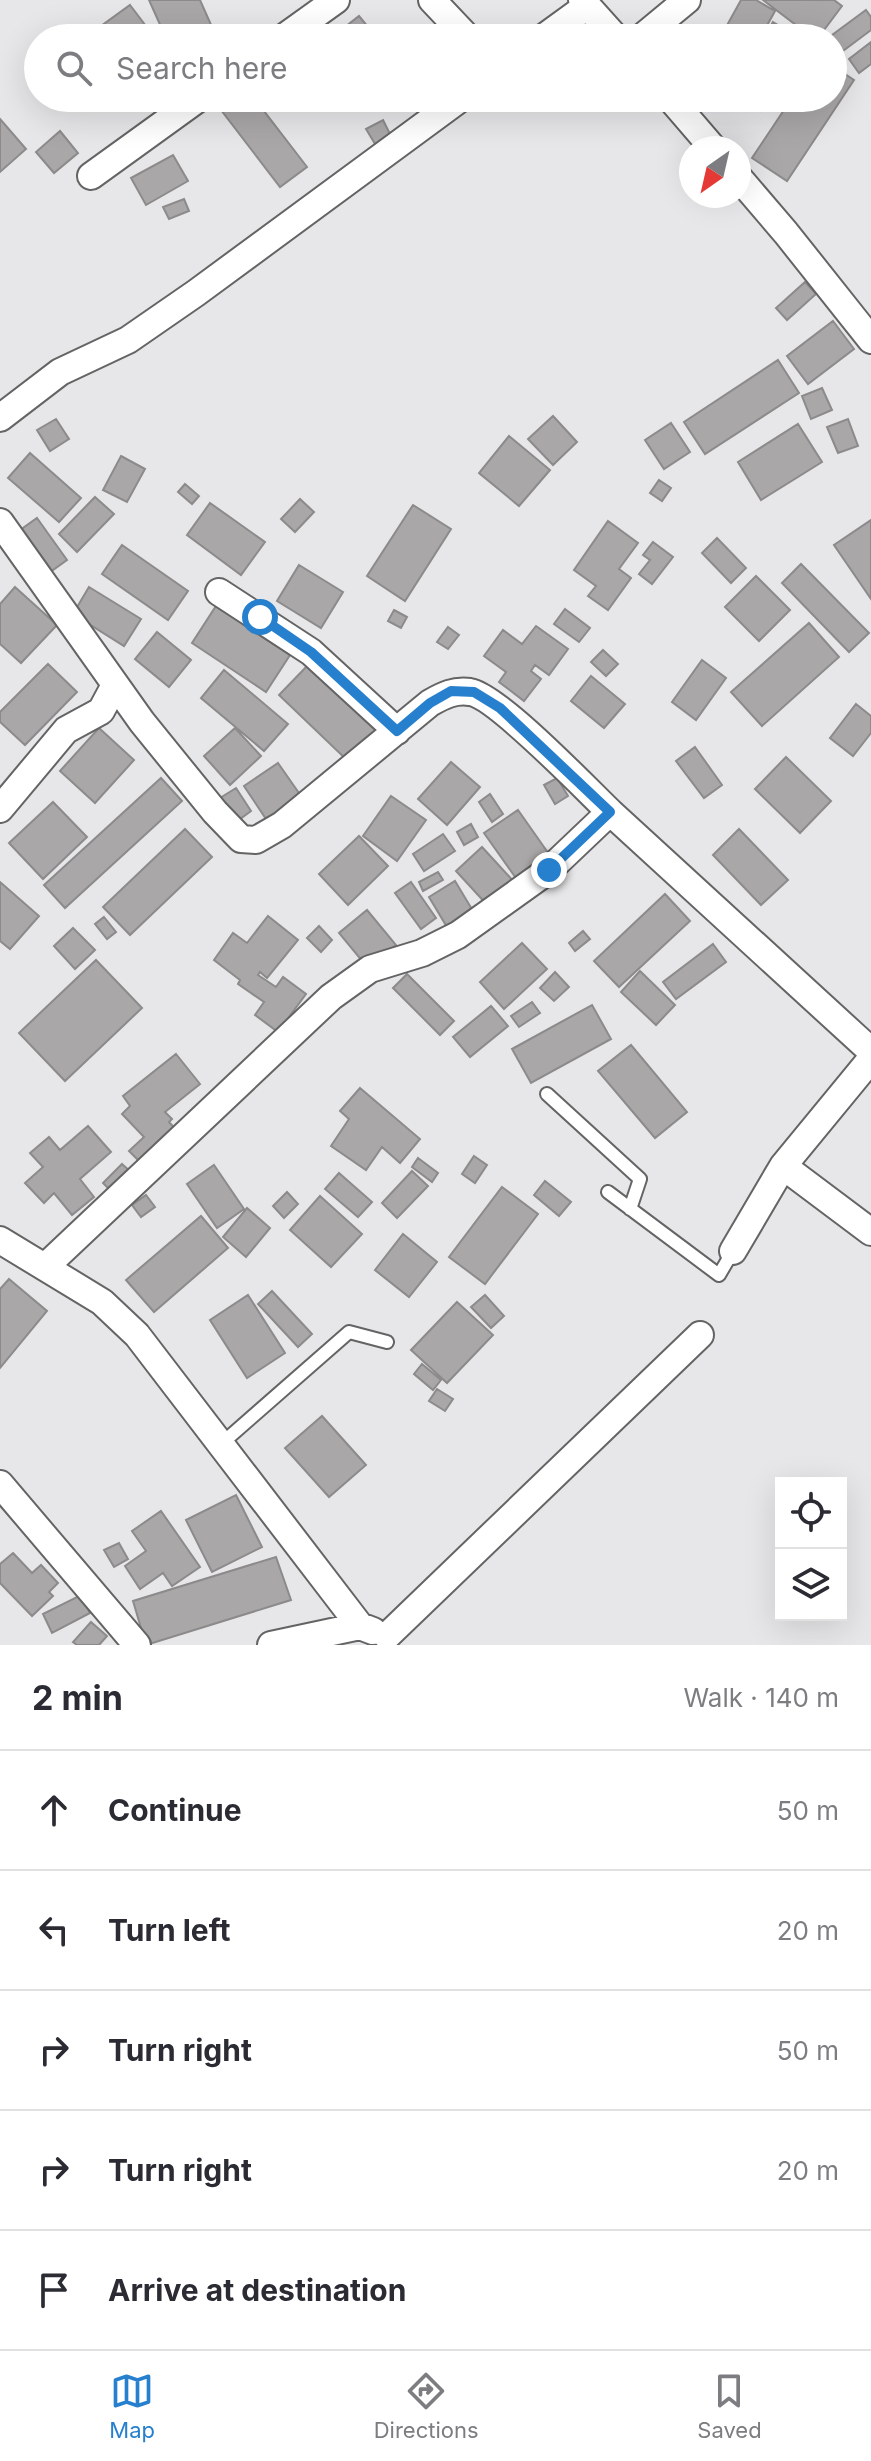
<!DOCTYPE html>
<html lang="en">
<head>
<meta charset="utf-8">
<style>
	body { margin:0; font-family:Inter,sans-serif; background:#f7f7f7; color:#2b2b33 }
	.controls { position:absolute; right:24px; bottom:24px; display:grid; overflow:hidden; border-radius:0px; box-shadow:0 8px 32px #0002 }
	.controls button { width:72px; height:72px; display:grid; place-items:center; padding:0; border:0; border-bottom:2px solid #e1e1e2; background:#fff; color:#2b2b33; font:40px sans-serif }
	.compass { position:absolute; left:679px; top:136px; width:72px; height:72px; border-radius:50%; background:#fff; box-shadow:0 8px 32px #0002; rotate:214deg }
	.stop { position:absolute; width:24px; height:24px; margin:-18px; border:6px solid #2780ce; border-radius:50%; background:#fff }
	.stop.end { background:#2780ce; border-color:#fff; box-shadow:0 2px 8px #0008 }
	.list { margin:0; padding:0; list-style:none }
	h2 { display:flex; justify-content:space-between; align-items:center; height:104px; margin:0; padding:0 32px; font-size:34px }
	h2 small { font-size:26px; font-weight:400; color:#7c7c81 }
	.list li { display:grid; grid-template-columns:52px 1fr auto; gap:24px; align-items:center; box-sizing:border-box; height:120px; padding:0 32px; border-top:2px solid #e1e1e2 }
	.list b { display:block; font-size:30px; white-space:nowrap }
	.list em { font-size:26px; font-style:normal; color:#7c7c81 }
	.icon { flex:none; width:44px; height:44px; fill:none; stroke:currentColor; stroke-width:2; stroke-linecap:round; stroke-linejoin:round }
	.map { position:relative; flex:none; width:871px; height:1645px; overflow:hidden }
	.search { position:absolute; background:#fff; box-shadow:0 8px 32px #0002; left:24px; right:24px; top:24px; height:88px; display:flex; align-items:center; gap:20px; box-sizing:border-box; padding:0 28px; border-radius:44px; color:#7c7c81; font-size:30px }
	.sheet { height:704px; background:#fff }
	nav { display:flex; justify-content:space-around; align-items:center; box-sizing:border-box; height:112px; border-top:2px solid #e1e1e2; background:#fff; font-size:22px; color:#7c7c81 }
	nav a { display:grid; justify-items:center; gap:4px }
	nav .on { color:#2780ce }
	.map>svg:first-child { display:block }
	.building { fill:#a9a7a7; stroke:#8c8a8a; stroke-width:2 }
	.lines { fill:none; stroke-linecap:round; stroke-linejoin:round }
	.service-casing { stroke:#646465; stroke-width:16 }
	.minor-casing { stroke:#646465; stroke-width:30 }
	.service { stroke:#fff; stroke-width:12 }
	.minor { stroke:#fff; stroke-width:26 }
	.route { stroke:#2780ce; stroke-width:10 }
</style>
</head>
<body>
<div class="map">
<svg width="871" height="1645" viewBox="0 0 871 1645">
	<rect width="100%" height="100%" fill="#e7e7e9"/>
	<path class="building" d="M 149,0 L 200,0 L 212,27 L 188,38 L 166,38 Z
		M 741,0 L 756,0 L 775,11 L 760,38 L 720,38 Z
		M 763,0 L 834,0 L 842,6 L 818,38 L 813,38 Z
		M 130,5 L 155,38 L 93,38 L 90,34 Z
		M 866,10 L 871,17 L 871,30 L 835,57 L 833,38 L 828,38 Z
		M 359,16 L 377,38 L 331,38 Z
		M 773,22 L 800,38 L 764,38 Z
		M 871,42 L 871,64 L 859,73 L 849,59 Z
		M 833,66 L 854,80 L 787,181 L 752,158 L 792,98 L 833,98 Z
		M 237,98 L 254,98 L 307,167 L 280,187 L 221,110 Z
		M 738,98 L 768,98 L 760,111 Z
		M 0,119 L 26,149 L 0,172 Z
		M 383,120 L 391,136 L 375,144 L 366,129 Z
		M 60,131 L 78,153 L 54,173 L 36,152 Z
		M 173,155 L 188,181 L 146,205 L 131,178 Z
		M 184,199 L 189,211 L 169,219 L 163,207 Z
		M 805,282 L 816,294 L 787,320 L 776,308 Z
		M 833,321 L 854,349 L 808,384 L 787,356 Z
		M 778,360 L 799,393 L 705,454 L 684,422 Z
		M 822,388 L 832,410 L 811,419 L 802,396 Z
		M 553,416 L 577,442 L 553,465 L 528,439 Z
		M 56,419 L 69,439 L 50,451 L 37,430 Z
		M 848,419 L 858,446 L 838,453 L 827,427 Z
		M 671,423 L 690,452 L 664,469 L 645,440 Z
		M 798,424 L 822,462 L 761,500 L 738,462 Z
		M 509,436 L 550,470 L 519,506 L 479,473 Z
		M 30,453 L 81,498 L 59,522 L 8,478 Z
		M 121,456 L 145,469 L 127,502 L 103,490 Z
		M 659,480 L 671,488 L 662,501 L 650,493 Z
		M 185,484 L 199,496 L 192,504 L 178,492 Z
		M 95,497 L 114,514 L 77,552 L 59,534 Z
		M 300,499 L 314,512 L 295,532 L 281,519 Z
		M 210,503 L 265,542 L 241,575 L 187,535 Z
		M 413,505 L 451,529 L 405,601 L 367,576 Z
		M 37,518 L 67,560 L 46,575 L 16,533 Z
		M 871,520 L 871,599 L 834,545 Z
		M 608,521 L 638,543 L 619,569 L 631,578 L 608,610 L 588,596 L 596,586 L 574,570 Z
		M 717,538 L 746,568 L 731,583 L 702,553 Z
		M 653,542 L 673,557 L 652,584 L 639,574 L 650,560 L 643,555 Z
		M 122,545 L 188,591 L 168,620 L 102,574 Z
		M 801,564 L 869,633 L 849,652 L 782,583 Z
		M 299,565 L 343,592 L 321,628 L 277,601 Z
		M 756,576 L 790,610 L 759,641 L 725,607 Z
		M 15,587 L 57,625 L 21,663 L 0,644 L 0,604 Z
		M 89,587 L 141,619 L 124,646 L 73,614 Z
		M 216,606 L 290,655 L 266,692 L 192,643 Z
		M 565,609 L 590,628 L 579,642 L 554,624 Z
		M 394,610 L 407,617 L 401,628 L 388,621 Z
		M 809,623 L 839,657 L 762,726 L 731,692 Z
		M 536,626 L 568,649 L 549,675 L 535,665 L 531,671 L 541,679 L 524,701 L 499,682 L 506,672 L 484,656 L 503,630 L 522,644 Z
		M 448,627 L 459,635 L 448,649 L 437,642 Z
		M 157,632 L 191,660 L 169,687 L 135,659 Z
		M 603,650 L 618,664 L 606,676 L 591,662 Z
		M 702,660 L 726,678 L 696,720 L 672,702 Z
		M 310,663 L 381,730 L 350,763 L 279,695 Z
		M 48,664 L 77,692 L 25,745 L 0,722 L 0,712 Z
		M 224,670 L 288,724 L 264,751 L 201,698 Z
		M 591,676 L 625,704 L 604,728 L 571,701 Z
		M 856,704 L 871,716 L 871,733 L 853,756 L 830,738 Z
		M 99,728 L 134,760 L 95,803 L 60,771 Z
		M 235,728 L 261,756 L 230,785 L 204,756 Z
		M 695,747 L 722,785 L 704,798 L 676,761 Z
		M 786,757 L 831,801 L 800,833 L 755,789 Z
		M 451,762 L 480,787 L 447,825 L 418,799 Z
		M 278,763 L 301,796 L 266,819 L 244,786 Z
		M 161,778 L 182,801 L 65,908 L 44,885 Z
		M 557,778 L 568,796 L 555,804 L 544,785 Z
		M 236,788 L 251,811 L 236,822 L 220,798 Z
		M 490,794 L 503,814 L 492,822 L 479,802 Z
		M 391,796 L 426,820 L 397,861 L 363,836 Z
		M 53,802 L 87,837 L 43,879 L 9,843 Z
		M 518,810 L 551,857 L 518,881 L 484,833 Z
		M 471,824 L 478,837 L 464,845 L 457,832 Z
		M 185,829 L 212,857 L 130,935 L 103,907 Z
		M 739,829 L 788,880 L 761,905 L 713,855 Z
		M 443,834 L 455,851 L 424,871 L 413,854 Z
		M 359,836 L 388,866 L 348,905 L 319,874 Z
		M 482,847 L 516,884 L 490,908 L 456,871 Z
		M 438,872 L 443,880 L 423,891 L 419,882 Z
		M 455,881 L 476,916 L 450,932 L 429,897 Z
		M 0,882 L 39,916 L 10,949 L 0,941 Z
		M 411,882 L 436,918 L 421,929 L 395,893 Z
		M 665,894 L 690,921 L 619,987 L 594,961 Z
		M 367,910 L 396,945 L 368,968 L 339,933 Z
		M 268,916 L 298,940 L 267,978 L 260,972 L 258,975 L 276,987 L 283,977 L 306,994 L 278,1032 L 255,1015 L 264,1002 L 238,984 L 240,980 L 214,960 L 233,933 L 247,943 Z
		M 104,917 L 116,932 L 107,939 L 95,924 Z
		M 319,926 L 332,940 L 321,952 L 307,938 Z
		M 73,928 L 95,950 L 75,969 L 54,946 Z
		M 583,931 L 590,939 L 575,951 L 569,943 Z
		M 522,943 L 547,969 L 504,1009 L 480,982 Z
		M 713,944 L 726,962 L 676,999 L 663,982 Z
		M 96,960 L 142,1008 L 65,1081 L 19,1033 Z
		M 640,971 L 675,1005 L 656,1025 L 621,992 Z
		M 555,972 L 569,987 L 554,1001 L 540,988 Z
		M 407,974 L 454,1021 L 440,1035 L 393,988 Z
		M 532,1002 L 540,1013 L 519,1027 L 511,1016 Z
		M 592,1005 L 611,1039 L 531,1083 L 512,1049 Z
		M 491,1006 L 508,1026 L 470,1057 L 453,1037 Z
		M 631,1045 L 687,1112 L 655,1138 L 598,1071 Z
		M 176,1054 L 200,1084 L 165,1112 L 172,1119 L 169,1122 L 179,1133 L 144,1166 L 129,1151 L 144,1137 L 122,1114 L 130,1106 L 123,1096 Z
		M 360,1088 L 420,1139 L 400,1163 L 382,1147 L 366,1170 L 331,1146 L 349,1119 L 340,1111 Z
		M 88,1126 L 111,1152 L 80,1179 L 94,1197 L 72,1215 L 54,1193 L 44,1203 L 25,1183 L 43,1167 L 30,1153 L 49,1137 L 60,1150 Z
		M 474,1156 L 487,1165 L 475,1183 L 462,1174 Z
		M 418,1158 L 438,1173 L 432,1182 L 412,1167 Z
		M 122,1164 L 132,1173 L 112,1192 L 103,1183 Z
		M 214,1165 L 244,1209 L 217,1228 L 187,1184 Z
		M 412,1171 L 428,1186 L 397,1218 L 382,1203 Z
		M 339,1173 L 372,1202 L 358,1217 L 325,1189 Z
		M 545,1181 L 571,1202 L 559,1216 L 534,1195 Z
		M 502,1187 L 538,1214 L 485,1284 L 449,1257 Z
		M 287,1192 L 298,1204 L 284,1218 L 273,1206 Z
		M 146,1195 L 155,1207 L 141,1217 L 132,1205 Z
		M 320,1196 L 362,1234 L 331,1267 L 290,1230 Z
		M 247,1208 L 270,1228 L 246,1257 L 223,1237 Z
		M 201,1216 L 228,1248 L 154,1312 L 126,1280 Z
		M 403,1234 L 437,1262 L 409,1297 L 375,1270 Z
		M 9,1279 L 47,1311 L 0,1368 L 0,1289 Z
		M 272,1291 L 312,1334 L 298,1347 L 258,1304 Z
		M 248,1295 L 285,1353 L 247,1378 L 210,1320 Z
		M 485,1295 L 504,1316 L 491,1328 L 471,1307 Z
		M 457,1302 L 493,1335 L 447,1383 L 411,1350 Z
		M 422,1364 L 441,1380 L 433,1390 L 414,1374 Z
		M 437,1389 L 453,1399 L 445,1411 L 429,1401 Z
		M 322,1416 L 366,1465 L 329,1497 L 285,1448 Z
		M 236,1495 L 262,1547 L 212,1572 L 186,1520 Z
		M 161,1511 L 200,1567 L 172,1586 L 163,1573 L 140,1589 L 125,1566 L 146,1551 L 132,1531 Z
		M 119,1543 L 128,1559 L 114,1567 L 104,1550 Z
		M 13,1553 L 32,1573 L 41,1565 L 58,1583 L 49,1592 L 53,1596 L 32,1616 L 0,1583 L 0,1564 Z
		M 276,1557 L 291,1600 L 146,1645 L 133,1601 Z
		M 81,1595 L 90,1613 L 52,1633 L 43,1614 Z
		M 91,1622 L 107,1636 L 99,1645 L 77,1645 L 73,1642 Z"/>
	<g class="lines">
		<g class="service-casing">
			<path id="service" d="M 547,1094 L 640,1179 L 630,1209
				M 608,1192 L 719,1275 L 733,1251
				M 220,1445 L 349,1332 L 387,1342"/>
		</g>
		<g class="minor-casing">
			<path id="minor" d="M 432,0 L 468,38
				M 582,0 L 616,38
				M 283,38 L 336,0
				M 543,38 L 587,6
				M 641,38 L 687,0
				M 670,98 L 713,148
				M 91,176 L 199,98
				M 739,178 L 786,233 L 871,340
				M 0,418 L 60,372 L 128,340 L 196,293 L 461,98
				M 0,522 L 142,722 L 215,812 L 241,839 L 256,840 L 282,825 L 430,703 C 444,695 454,690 470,692 C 497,696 586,789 610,812
				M 219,592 L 311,652 L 397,731
				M 0,809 L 66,730 L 101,711 L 115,685
				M 783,1166 L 871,1232
				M 0,1240 L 102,1302 L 137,1335 L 360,1626
				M 733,1251 L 783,1166 L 871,1059
				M 46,1266 L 331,997 L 370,969 L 422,953 L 458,935 L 549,870 L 610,812 L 871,1051
				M 0,1484 L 137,1645
				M 387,1636 L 700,1335
				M 271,1645 L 360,1626 L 373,1631"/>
		</g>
		<use href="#service" class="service"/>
		<use href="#minor" class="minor"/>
	</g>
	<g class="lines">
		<path class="route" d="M 260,617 L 311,652 L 397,731 L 430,703 L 451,691 L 474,692 L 500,708 L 610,812 L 549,870"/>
	</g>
</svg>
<div class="controls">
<button><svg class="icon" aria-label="locate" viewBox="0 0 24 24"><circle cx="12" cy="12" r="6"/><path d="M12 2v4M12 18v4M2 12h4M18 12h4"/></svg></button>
<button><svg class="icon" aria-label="layers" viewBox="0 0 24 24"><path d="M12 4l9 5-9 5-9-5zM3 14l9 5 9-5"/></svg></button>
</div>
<svg class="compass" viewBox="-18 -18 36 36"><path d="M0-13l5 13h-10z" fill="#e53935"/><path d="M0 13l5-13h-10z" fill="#7c7c81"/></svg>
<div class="stop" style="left:260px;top:617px"></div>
<div class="stop end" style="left:549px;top:870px"></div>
<div class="search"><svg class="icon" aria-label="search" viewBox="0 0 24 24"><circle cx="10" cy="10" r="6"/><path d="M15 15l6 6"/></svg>Search here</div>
</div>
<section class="sheet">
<h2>2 min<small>Walk · 140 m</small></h2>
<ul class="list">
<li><svg class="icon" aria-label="ahead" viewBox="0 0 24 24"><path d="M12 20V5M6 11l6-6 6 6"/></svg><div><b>Continue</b></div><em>50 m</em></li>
<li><svg class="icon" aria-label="left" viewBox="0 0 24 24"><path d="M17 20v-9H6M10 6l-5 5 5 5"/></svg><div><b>Turn left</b></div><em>20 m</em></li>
<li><svg class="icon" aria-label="right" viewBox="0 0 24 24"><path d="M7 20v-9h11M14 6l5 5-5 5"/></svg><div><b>Turn right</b></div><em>50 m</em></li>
<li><svg class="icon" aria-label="right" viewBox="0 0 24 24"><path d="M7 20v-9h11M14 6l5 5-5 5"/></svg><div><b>Turn right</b></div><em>20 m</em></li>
<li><svg class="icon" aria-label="arrive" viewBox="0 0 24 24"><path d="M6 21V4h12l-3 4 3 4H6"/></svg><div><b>Arrive at destination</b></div></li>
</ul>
</section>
<nav>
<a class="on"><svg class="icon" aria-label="map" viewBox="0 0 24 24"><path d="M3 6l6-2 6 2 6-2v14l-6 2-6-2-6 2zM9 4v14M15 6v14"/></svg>Map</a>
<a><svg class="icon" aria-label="directions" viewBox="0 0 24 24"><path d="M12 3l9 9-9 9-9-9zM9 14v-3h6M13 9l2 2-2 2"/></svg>Directions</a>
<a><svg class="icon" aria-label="saved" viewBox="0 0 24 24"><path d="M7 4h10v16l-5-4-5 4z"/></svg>Saved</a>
</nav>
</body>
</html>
